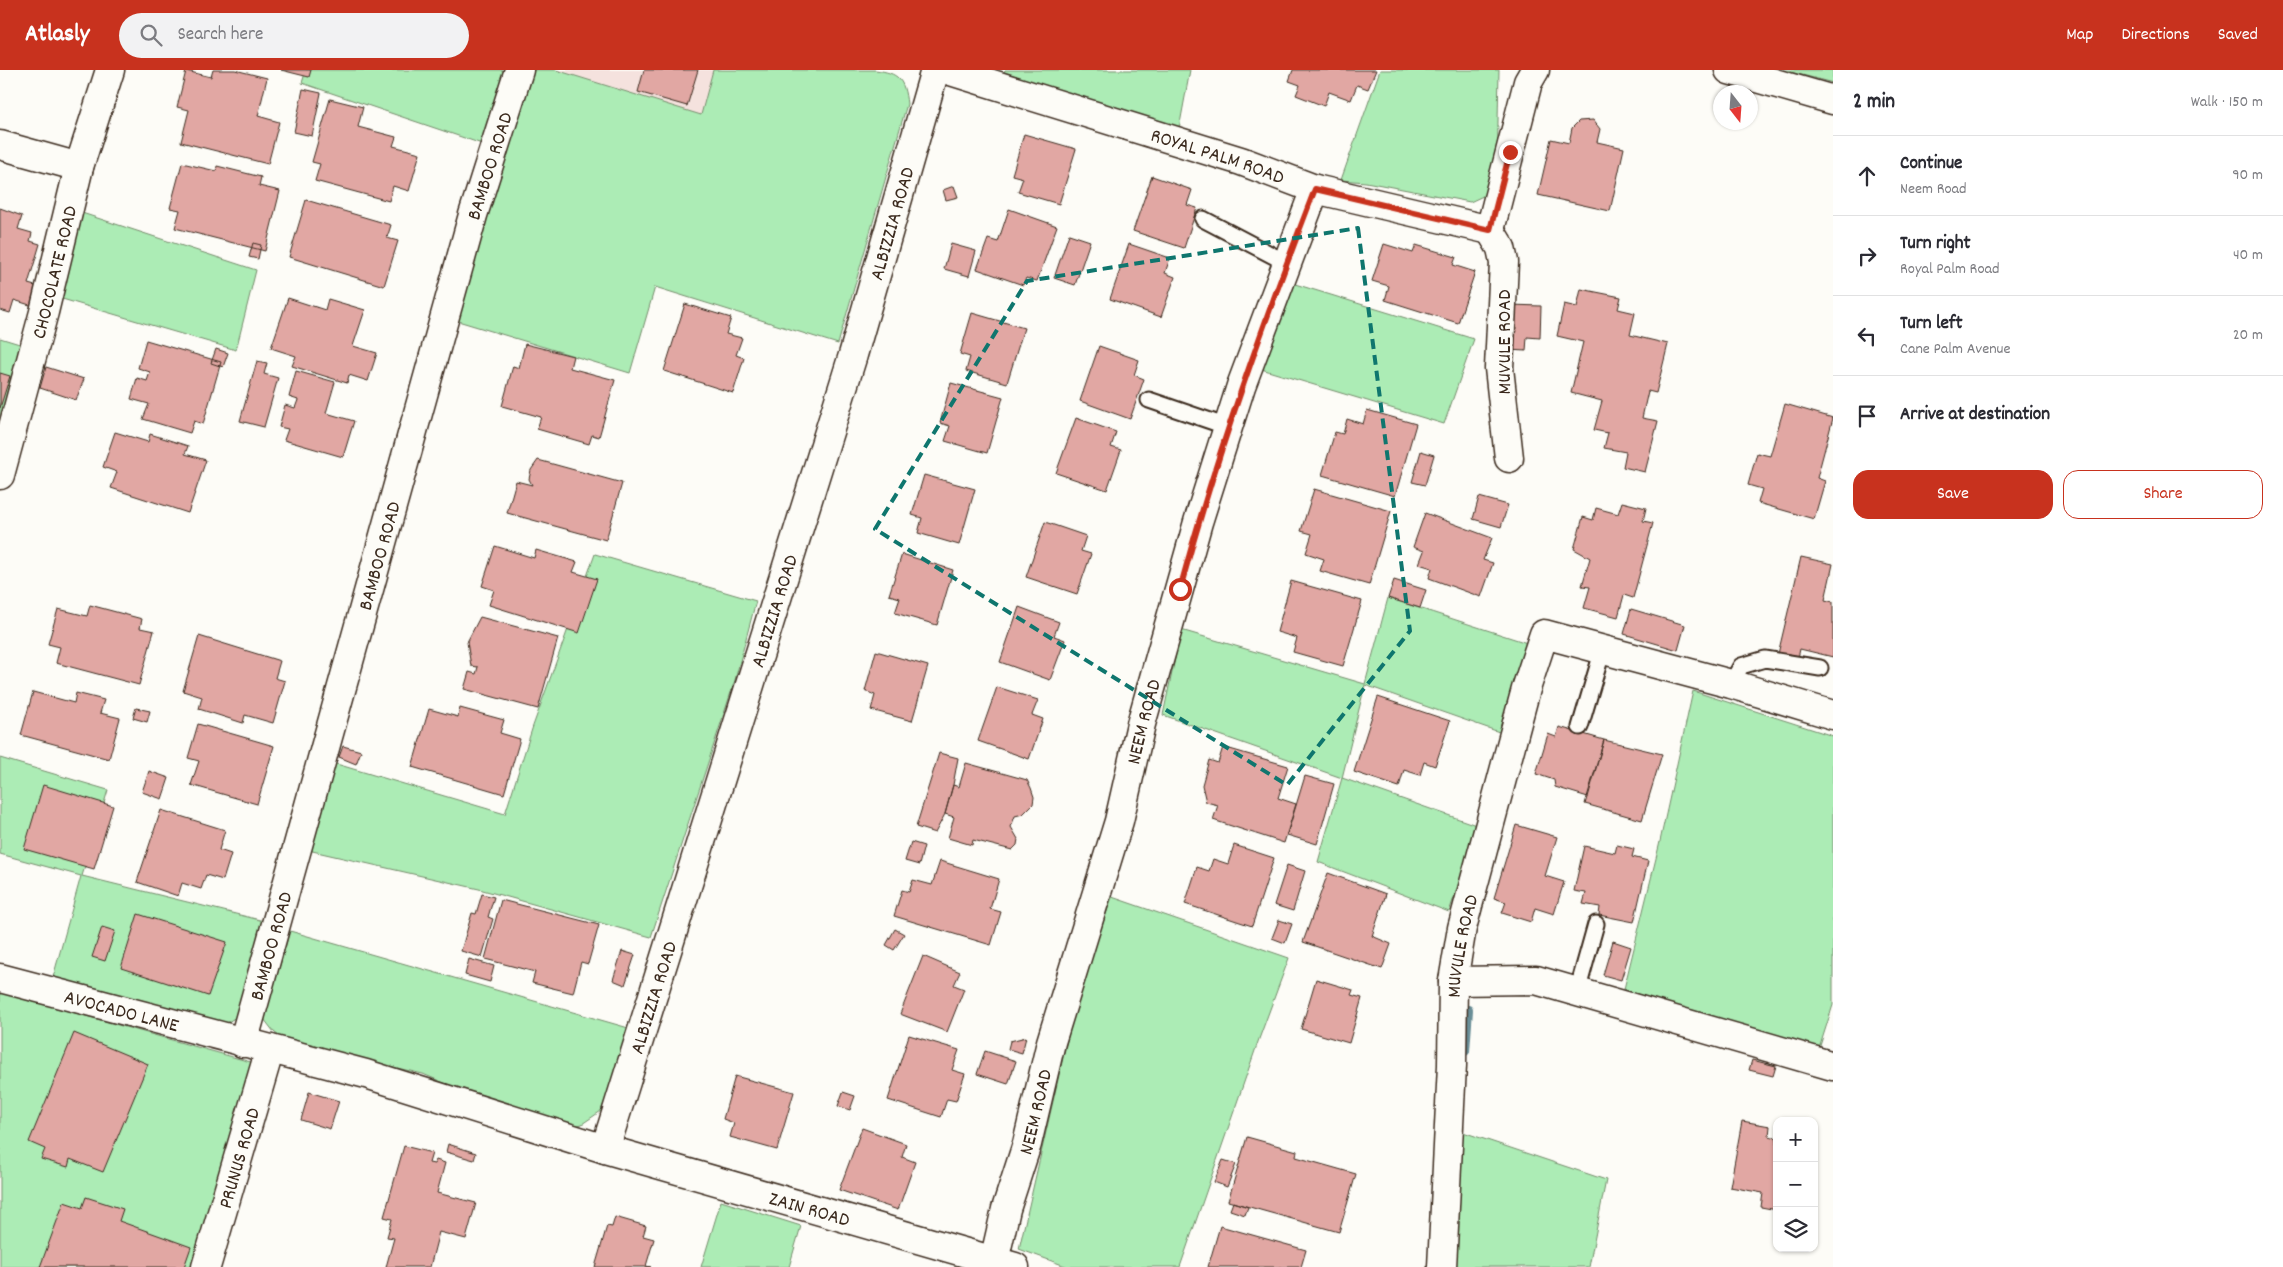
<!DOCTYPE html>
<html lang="en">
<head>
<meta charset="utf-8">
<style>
	body { margin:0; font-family:Dekko,sans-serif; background:#f2f2f3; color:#2b2b33 }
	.controls { position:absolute; right:15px; bottom:15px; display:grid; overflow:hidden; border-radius:10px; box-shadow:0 1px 4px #0004 }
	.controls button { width:45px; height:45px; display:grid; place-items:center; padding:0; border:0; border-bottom:1px solid #e1e1e2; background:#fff; color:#2b2b33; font:25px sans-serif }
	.compass { position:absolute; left:1713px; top:15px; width:45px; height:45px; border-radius:50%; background:#fff; box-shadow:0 1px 4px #0004; rotate:163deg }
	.stop { position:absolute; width:15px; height:15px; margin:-11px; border:4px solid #c8321e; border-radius:50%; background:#fff }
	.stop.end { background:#c8321e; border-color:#fff; box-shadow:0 1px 5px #0008 }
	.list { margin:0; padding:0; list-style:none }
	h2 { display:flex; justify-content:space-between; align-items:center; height:65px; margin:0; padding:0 20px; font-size:21px }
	h2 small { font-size:16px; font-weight:400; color:#7c7c81 }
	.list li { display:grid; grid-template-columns:32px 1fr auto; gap:15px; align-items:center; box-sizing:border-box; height:80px; padding:0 20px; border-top:1px solid #e1e1e2 }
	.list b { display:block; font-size:19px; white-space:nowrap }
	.list p { margin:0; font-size:16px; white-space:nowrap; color:#7c7c81 }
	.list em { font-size:16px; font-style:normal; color:#7c7c81 }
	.actions { display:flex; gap:10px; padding:15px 20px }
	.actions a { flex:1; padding:11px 0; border:1px solid #c8321e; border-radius:15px; text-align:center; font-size:18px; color:#c8321e }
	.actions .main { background:#c8321e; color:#fff }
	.icon { flex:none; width:28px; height:28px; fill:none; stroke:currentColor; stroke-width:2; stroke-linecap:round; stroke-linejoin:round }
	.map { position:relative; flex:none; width:1833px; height:1197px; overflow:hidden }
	header { display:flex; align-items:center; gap:30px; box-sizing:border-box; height:70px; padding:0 25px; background:#c8321e; color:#fff }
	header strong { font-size:24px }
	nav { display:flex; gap:28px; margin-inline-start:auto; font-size:18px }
	.search { width:350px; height:45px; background:#f2f2f3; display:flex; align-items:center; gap:12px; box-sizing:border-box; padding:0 18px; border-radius:28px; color:#7c7c81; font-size:19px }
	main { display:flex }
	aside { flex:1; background:#fff }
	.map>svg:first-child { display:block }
	.built { fill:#f5e2de }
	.green { fill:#acecb5; stroke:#748b6a }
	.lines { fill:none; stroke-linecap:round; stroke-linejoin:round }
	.stream { stroke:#698e97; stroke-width:10 }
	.building { fill:#e1a7a3; stroke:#3b2a1e }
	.lane-casing { stroke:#3b2a1e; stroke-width:19 }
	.street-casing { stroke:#3b2a1e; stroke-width:31 }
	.lane { stroke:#fdfcf7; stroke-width:15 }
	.street { stroke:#fdfcf7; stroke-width:28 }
	.route { stroke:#c8321e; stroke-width:6 }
	.marked { fill:none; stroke:#0f766e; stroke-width:4; stroke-dasharray:10 6; stroke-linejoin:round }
	.labels { text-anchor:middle; stroke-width:5; stroke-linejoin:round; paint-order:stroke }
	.street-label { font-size:20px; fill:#3b2a1e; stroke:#fdfcf7 }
</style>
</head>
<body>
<header>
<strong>Atlasly</strong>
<div class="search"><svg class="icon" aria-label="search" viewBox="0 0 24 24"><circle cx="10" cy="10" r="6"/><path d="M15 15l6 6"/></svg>Search here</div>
<nav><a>Map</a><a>Directions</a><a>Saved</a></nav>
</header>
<main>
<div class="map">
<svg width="1833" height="1197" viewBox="0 0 1833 1197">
	<rect width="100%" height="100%" fill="#fdfcf7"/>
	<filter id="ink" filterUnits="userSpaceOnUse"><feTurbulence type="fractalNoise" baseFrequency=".02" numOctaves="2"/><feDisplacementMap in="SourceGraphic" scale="10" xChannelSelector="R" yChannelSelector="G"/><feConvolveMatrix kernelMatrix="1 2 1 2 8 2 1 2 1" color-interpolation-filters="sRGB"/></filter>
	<g filter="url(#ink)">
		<path class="built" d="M 556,0 L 713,0 L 701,45 Z"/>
		<path class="green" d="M 306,0 L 510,0 L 485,75 L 302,13 Z
			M 529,0 L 556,0 L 701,45 L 713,0 L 875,0 C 899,3 904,9 907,34 L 838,274 L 655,217 L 630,303 L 458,251 Z
			M 1005,0 L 1190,0 L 1179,59 L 1004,3 Z
			M 1380,0 L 1499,0 L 1497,102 L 1483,126 L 1470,132 L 1366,112 L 1341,110 Z
			M 1783,0 L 1833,0 L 1833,13 Z
			M 82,143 L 256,200 L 236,280 L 52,226 Z
			M 1295,214 L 1474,269 L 1444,354 L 1258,298 Z
			M 0,268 L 39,280 L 0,402 Z
			M 595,484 L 756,531 L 735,610 L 651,867 L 479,819 L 308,780 L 333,693 L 505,744 L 533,656 Z
			M 1388,528 L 1527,573 L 1502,663 L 1365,615 L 1342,708 L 1479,756 L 1449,842 L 1318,792 L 1342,708 L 1163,645 L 1181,560 L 1365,614 Z
			M 1693,621 L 1833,666 L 1833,935 L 1818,982 L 1685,942 L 1624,919 L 1659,776 Z
			M 0,688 L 108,720 L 82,806 L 264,851 L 239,945 L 219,958 L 52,911 L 81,806 L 0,784 Z
			M 1112,827 L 1289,888 L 1259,969 L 1180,1197 L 1068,1197 L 1019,1179 L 1077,927 Z
			M 290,861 L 632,959 L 601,1041 L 582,1054 L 563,1059 L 533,1051 L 423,1004 L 286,972 L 274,962 L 264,949 Z
			M 0,922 L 265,996 L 214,1197 L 0,1197 Z
			M 1460,1061 L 1606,1110 L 1589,1197 L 1452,1197 Z
			M 721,1131 L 801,1156 L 789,1197 L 701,1197 Z"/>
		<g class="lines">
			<path class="stream" d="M 1465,981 L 1468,940"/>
		</g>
		<path class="building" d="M 213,0 L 235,0 L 267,8 L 258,46 L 279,52 L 268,94 L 181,72 L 189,40 L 177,37 L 186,1 L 211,7 Z
			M 281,0 L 311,0 L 309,7 Z
			M 644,0 L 698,0 L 687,36 L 638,22 Z
			M 1293,0 L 1376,0 L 1368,19 L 1357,15 L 1351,30 L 1329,22 L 1324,36 L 1296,25 L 1300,15 L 1289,11 Z
			M 303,19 L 321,23 L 312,66 L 294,62 Z
			M 330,29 L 363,37 L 358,57 L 396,67 L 393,76 L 420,83 L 409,121 L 393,116 L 389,131 L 315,111 L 320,94 L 312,92 Z
			M 1593,50 L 1600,59 L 1597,72 L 1624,78 L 1610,141 L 1538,125 L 1551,69 L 1569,73 L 1572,58 L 1579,51 Z
			M 1024,64 L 1076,79 L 1059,134 L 1018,122 L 1023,108 L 1012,105 Z
			M 182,93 L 216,101 L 217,96 L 261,107 L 259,116 L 280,121 L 265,181 L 175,158 L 180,140 L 170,138 Z
			M 1152,106 L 1192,120 L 1187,135 L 1197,138 L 1184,178 L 1133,161 Z
			M 954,116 L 958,127 L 946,130 L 943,120 Z
			M 306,130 L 391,155 L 387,168 L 398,171 L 384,216 L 289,187 Z
			M 0,138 L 22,146 L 18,159 L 32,163 L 30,171 L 40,174 L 28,214 L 39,217 L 33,236 L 14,230 L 10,243 L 0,240 Z
			M 1009,139 L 1057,156 L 1037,211 L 1026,208 L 1023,215 L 977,199 L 988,169 L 998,172 Z
			M 1069,164 L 1090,171 L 1075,215 L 1054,208 Z
			M 253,173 L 261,175 L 258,189 L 249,187 Z
			M 951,174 L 976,181 L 969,206 L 944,199 Z
			M 1129,174 L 1170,188 L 1165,203 L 1175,207 L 1161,247 L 1110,229 Z
			M 1384,174 L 1413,183 L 1416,175 L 1456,187 L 1453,195 L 1475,202 L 1458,253 L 1385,230 L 1389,216 L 1372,211 Z
			M 1581,219 L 1621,227 L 1618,239 L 1635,243 L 1630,265 L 1668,274 L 1656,323 L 1648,321 L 1642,348 L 1658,351 L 1645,402 L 1623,397 L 1626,382 L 1604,378 L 1608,363 L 1594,360 L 1602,331 L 1571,323 L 1583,272 L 1557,266 L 1564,234 L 1577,237 Z
			M 288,228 L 325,240 L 328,229 L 365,240 L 353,276 L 377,283 L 368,311 L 349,305 L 347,313 L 292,296 L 296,286 L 271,278 Z
			M 685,234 L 731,248 L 726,264 L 742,268 L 736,285 L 744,288 L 733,323 L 664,301 Z
			M 1510,235 L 1541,236 L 1540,268 L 1527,267 L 1526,281 L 1508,280 Z
			M 972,243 L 1024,258 L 1007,313 L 966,301 L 970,287 L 960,284 Z
			M 146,270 L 221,292 L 203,354 L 194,351 L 190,363 L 143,349 L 149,334 L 131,329 L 137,308 L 147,311 L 150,302 L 138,298 Z
			M 525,274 L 573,286 L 570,298 L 615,310 L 599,367 L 592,365 L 589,374 L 537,359 L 541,347 L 502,336 L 513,296 L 519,298 Z
			M 1099,276 L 1139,290 L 1134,305 L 1144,309 L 1130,349 L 1080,331 Z
			M 216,279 L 228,283 L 223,297 L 211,293 Z
			M 257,291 L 267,293 L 264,304 L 278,308 L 264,357 L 240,351 Z
			M 46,297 L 84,309 L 76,330 L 40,318 Z
			M 296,301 L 335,312 L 326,343 L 354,351 L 343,387 L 284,370 L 288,359 L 279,357 L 285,335 L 295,338 L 298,330 L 289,327 Z
			M 0,303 L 10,306 L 0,338 Z
			M 951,313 L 1003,327 L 987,383 L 945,371 L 950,356 L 940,353 Z
			M 1785,334 L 1833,348 L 1817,408 L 1825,411 L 1814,449 L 1758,433 L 1762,419 L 1748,415 L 1757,383 L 1770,386 Z
			M 1367,340 L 1416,354 L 1395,426 L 1322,405 L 1335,362 L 1343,364 L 1347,349 L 1363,354 Z
			M 1076,348 L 1116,362 L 1111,377 L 1121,380 L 1107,420 L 1056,403 Z
			M 115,362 L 148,372 L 150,364 L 188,376 L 185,384 L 206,390 L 188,443 L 111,418 L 117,402 L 103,397 Z
			M 1421,381 L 1434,385 L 1425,415 L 1412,412 Z
			M 538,390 L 622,413 L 606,470 L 507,443 L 516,411 L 532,415 L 529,409 L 531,400 Z
			M 924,405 L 975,419 L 959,475 L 918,463 L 922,448 L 912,445 Z
			M 1314,419 L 1391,441 L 1369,515 L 1320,501 L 1324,489 L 1306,483 L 1312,464 L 1301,461 Z
			M 1479,427 L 1508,435 L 1501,457 L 1473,449 Z
			M 1622,432 L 1646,438 L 1643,451 L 1653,453 L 1633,528 L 1624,525 L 1618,547 L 1584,538 L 1590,517 L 1582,516 L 1590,488 L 1574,479 L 1583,447 L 1593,450 L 1596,438 L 1618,444 Z
			M 1425,443 L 1492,468 L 1483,490 L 1493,493 L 1481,527 L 1429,508 L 1432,498 L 1419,494 L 1424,481 L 1413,477 Z
			M 1045,452 L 1086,466 L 1081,481 L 1091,484 L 1077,524 L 1026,507 Z
			M 495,476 L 534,488 L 536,480 L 577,492 L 573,502 L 597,509 L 579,563 L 489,535 L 494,520 L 482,516 Z
			M 902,484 L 953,500 L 937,555 L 895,543 L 900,528 L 889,525 Z
			M 1801,487 L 1833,494 L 1825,530 L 1833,532 L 1833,587 L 1800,579 L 1798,588 L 1778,584 Z
			M 1394,510 L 1426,520 L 1420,538 L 1388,528 Z
			M 1291,511 L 1362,531 L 1343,596 L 1293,582 L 1297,568 L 1277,562 Z
			M 90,535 L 142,549 L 140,558 L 154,561 L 139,615 L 56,593 L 60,577 L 48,574 L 58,539 L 87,546 Z
			M 1019,537 L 1059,552 L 1054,566 L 1065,570 L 1050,610 L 1000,592 Z
			M 1631,539 L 1685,555 L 1678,580 L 1624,564 Z
			M 480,547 L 558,568 L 538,639 L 464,619 L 469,602 L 476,604 L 478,597 L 471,596 L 467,572 Z
			M 199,566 L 280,591 L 275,608 L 285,611 L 273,653 L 245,645 L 243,653 L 199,639 L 202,627 L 183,621 Z
			M 876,581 L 928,596 L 912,651 L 871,640 L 875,625 L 865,621 Z
			M 997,617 L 1038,630 L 1032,645 L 1043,649 L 1029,689 L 978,671 Z
			M 33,622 L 74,633 L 76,623 L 104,630 L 100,643 L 120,648 L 109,689 L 21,665 Z
			M 1378,627 L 1450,651 L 1435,696 L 1424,692 L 1420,705 L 1404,700 L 1399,717 L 1354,702 Z
			M 136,638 L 150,641 L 147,652 L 133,648 Z
			M 460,638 L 504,650 L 500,663 L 520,669 L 504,724 L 412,697 L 429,639 L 458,647 Z
			M 198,654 L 274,676 L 257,734 L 191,715 L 199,691 L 188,688 Z
			M 1559,657 L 1604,670 L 1588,727 L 1555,717 L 1554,710 L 1536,704 L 1548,664 L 1556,667 Z
			M 1604,670 L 1662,684 L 1642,750 L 1585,734 Z
			M 343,676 L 361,681 L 356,694 L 339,687 Z
			M 1223,677 L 1288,696 L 1278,728 L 1296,734 L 1284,773 L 1213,750 L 1218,735 L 1206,732 L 1202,715 L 1209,690 L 1218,693 Z
			M 939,683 L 958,688 L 953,715 L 945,744 L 935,763 L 916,757 Z
			M 966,693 L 1027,710 L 1031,718 L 1034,727 L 1033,734 L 1023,744 L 1015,746 L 1011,757 L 1018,769 L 1017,775 L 1012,780 L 973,770 L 972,775 L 948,768 L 954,747 L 945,744 L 953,715 L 959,717 Z
			M 149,701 L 169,708 L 162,729 L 142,722 Z
			M 1305,706 L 1334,714 L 1317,774 L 1287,765 Z
			M 43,715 L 113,736 L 94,799 L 24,779 Z
			M 161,740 L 225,760 L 219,780 L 231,784 L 223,810 L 206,805 L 201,819 L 182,813 L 178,826 L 137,812 Z
			M 1516,755 L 1557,767 L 1545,806 L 1564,812 L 1554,844 L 1535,838 L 1531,852 L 1502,843 L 1506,832 L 1494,828 Z
			M 911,772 L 924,776 L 919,795 L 905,791 Z
			M 1234,775 L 1274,788 L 1252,856 L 1185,834 L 1197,797 L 1209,801 L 1213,789 L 1228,794 Z
			M 1617,775 L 1634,779 L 1632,787 L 1648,791 L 1634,852 L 1599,845 L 1600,837 L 1583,834 L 1586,823 L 1574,821 L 1584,776 L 1615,783 Z
			M 940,791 L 999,809 L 990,839 L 1001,842 L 991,875 L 894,846 L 902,820 L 909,822 L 913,810 L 932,815 Z
			M 1287,795 L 1305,801 L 1293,841 L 1274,835 Z
			M 1328,803 L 1386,824 L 1372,866 L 1391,874 L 1382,899 L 1303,872 Z
			M 482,824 L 494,827 L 488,847 L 493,849 L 482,887 L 461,881 L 472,843 L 476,844 Z
			M 501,830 L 599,855 L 588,894 L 581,892 L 573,923 L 532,913 L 535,902 L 485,889 Z
			M 138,844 L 227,872 L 208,926 L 121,898 Z
			M 1279,850 L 1292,854 L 1285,873 L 1272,868 Z
			M 102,857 L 115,861 L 105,891 L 92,887 Z
			M 895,859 L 904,864 L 894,880 L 886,875 Z
			M 1613,871 L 1631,877 L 1621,910 L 1603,905 Z
			M 622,881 L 635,885 L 625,915 L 613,910 Z
			M 923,886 L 960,902 L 954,915 L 964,919 L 947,962 L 900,944 Z
			M 469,889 L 494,896 L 490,912 L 465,905 Z
			M 1316,909 L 1353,920 L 1351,925 L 1362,928 L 1349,973 L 1301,959 Z
			M 74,963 L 148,994 L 103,1102 L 70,1089 L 68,1097 L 41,1089 L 45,1079 L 29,1072 Z
			M 909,965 L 959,980 L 952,1000 L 965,1004 L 956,1031 L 947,1029 L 941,1047 L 888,1030 Z
			M 1026,967 L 1022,983 L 1008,979 L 1010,971 Z
			M 985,981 L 1016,991 L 1008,1014 L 977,1004 Z
			M 1752,990 L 1776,996 L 1773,1006 L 1749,1000 Z
			M 735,1006 L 794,1022 L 777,1080 L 730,1067 L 734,1053 L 723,1049 Z
			M 309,1022 L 339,1031 L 330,1059 L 301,1050 Z
			M 843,1022 L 855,1026 L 850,1040 L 838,1036 Z
			M 1742,1051 L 1770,1056 L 1769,1066 L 1777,1068 L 1777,1140 L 1761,1137 L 1763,1123 L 1730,1117 Z
			M 862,1058 L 906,1074 L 902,1087 L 915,1092 L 898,1140 L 839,1120 Z
			M 1247,1067 L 1297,1081 L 1296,1087 L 1356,1104 L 1339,1162 L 1228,1131 Z
			M 448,1074 L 476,1083 L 474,1090 L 446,1082 Z
			M 404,1076 L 432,1083 L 429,1093 L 434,1094 L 436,1090 L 445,1093 L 437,1123 L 476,1133 L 466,1169 L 439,1162 L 430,1197 L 386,1197 L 394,1168 L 387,1167 L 392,1149 L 384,1147 Z
			M 1223,1090 L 1236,1094 L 1227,1117 L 1214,1112 Z
			M 86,1127 L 123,1139 L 119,1151 L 191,1177 L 184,1197 L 40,1197 L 64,1132 L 82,1138 Z
			M 1233,1132 L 1248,1137 L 1245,1145 L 1230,1140 Z
			M 615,1147 L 646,1156 L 643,1166 L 654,1169 L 646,1196 L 651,1197 L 595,1197 L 607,1156 L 612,1157 Z
			M 1220,1156 L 1306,1180 L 1301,1197 L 1208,1197 Z"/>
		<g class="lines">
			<g class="lane-casing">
				<path id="lane" d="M 1203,149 L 1287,193
					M 1149,330 L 1228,357
					M 1731,614 L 1741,596 L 1765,589 L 1820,598
					M 1580,657 L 1603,579
					M 1577,922 L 1596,854"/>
			</g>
			<g class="street-casing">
				<g id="street">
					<path id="s1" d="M 947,0 L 1241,91 L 1315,119 L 1490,160"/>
					<path d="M 1729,0 L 1833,30"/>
					<path d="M 0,75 L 79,97"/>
					<path d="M 1490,160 L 1501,178 L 1504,192 L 1499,298 L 1509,388"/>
					<path d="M 1490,160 L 1528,12 L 1535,0"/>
					<path id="s2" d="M 0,405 L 44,242 L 79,97 L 110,0"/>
					<path id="s3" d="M 0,908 L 366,1004 L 605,1079 L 1015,1197"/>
					<path d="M 1453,911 L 1536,910 L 1833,996"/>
					<path id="s4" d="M 243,973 L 473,145 L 519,0"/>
					<path id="s5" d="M 605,1079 L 853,285 L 935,0"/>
					<path id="s6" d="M 994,1191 L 1006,1139 L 1027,1074 L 1051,972 L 1119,751 L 1141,654 L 1198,452 L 1241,316 L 1315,119"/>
					<path id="s7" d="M 206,1197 L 270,979"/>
					<path id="s8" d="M 1442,1197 L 1452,995 L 1453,911 L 1462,858 L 1526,619 L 1544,564 L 1731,614 L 1833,645"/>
				</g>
			</g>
			<use href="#lane" class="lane"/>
			<use href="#street" class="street"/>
		</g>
	</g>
	<g class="lines" filter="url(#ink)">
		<path class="route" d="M 1180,519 C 1217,382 1264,252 1315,119 L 1490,160 L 1510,82"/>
	</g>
	<path class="marked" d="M 1358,158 L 1410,561 L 1287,715 L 875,459 L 1027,211 Z"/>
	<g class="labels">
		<g class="street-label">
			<text dy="7" stroke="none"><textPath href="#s1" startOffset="284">ROYAL PALM ROAD</textPath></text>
			<text dy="7" stroke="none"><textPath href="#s4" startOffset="911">BAMBOO ROAD</textPath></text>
			<text dy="7" stroke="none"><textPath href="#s5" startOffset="969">ALBIZZIA ROAD</textPath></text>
			<text dy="7" stroke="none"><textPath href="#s2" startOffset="210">CHOCOLATE ROAD</textPath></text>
			<text transform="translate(1503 272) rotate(-90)" y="7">MUVULE ROAD</text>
			<text dy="7" stroke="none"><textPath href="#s4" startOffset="506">BAMBOO ROAD</textPath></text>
			<text dy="7" stroke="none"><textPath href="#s5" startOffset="564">ALBIZZIA ROAD</textPath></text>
			<text dy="7" stroke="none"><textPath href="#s6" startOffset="560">NEEM ROAD</textPath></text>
			<text dy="7" stroke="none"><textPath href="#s4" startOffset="101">BAMBOO ROAD</textPath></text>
			<text dy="7" stroke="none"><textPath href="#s8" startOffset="322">MUVULE ROAD</textPath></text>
			<text dy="7" stroke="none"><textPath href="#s5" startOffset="159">ALBIZZIA ROAD</textPath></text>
			<text dy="7" stroke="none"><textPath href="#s3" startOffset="126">AVOCADO LANE</textPath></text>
			<text dy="7" stroke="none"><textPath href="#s6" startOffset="155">NEEM ROAD</textPath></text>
			<text dy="7" stroke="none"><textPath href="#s7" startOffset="114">PRUNUS ROAD</textPath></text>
			<text dy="7" stroke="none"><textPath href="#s3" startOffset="842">ZAIN ROAD</textPath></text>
		</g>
	</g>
</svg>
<div class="controls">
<button>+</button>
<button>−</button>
<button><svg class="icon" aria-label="layers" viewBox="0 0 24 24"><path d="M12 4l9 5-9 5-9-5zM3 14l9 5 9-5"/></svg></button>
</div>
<svg class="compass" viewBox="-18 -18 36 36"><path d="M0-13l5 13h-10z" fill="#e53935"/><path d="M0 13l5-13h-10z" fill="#7c7c81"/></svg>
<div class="stop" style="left:1180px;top:519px"></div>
<div class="stop end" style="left:1510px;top:82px"></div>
</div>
<aside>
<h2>2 min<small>Walk · 150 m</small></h2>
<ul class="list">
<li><svg class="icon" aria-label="ahead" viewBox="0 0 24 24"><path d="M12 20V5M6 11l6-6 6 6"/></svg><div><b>Continue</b><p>Neem Road</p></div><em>90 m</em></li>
<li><svg class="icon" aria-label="right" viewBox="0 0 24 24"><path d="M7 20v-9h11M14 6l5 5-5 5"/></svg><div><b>Turn right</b><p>Royal Palm Road</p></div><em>40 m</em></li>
<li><svg class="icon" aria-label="left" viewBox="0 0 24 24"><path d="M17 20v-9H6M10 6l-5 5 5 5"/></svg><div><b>Turn left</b><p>Cane Palm Avenue</p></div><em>20 m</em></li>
<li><svg class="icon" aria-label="arrive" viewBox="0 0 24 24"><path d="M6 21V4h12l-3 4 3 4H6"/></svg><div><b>Arrive at destination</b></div></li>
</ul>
<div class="actions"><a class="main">Save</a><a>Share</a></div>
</aside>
</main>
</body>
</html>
